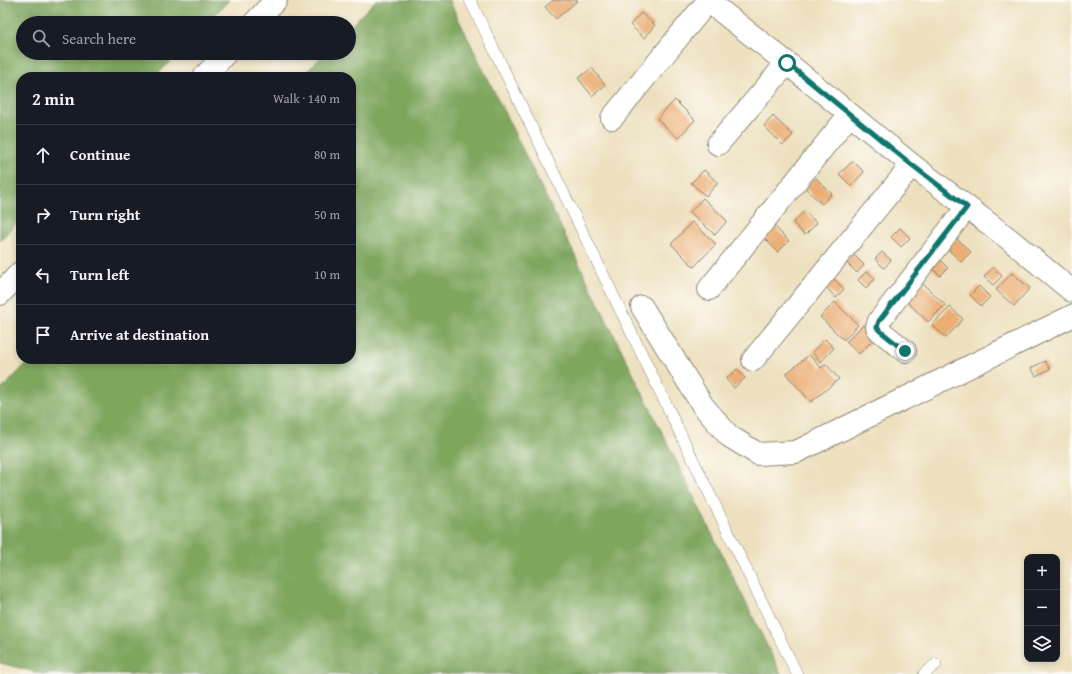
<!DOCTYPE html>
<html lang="en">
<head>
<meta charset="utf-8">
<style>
	body { margin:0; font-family:"Gentium Book Plus",serif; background:#242831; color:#f1f3f6 }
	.controls { position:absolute; right:12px; bottom:12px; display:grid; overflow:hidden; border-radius:8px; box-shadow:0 2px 6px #0003 }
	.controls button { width:36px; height:36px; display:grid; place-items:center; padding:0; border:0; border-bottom:1px solid #363941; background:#171b24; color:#f1f3f6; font:20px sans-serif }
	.stop { position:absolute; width:12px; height:12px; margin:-9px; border:3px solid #0f766e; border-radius:50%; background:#fff }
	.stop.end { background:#0f766e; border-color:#fff; box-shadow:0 1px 4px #0008 }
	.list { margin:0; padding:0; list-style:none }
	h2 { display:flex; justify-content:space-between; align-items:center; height:52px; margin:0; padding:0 16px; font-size:17px }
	h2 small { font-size:13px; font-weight:400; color:#9ea1a6 }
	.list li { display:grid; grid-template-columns:26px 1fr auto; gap:12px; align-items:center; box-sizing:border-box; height:60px; padding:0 16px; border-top:1px solid #363941 }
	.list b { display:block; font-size:15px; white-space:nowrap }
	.list em { font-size:13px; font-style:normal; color:#9ea1a6 }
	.icon { flex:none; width:22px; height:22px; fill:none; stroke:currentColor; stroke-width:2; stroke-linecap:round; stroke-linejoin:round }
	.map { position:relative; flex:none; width:1072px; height:674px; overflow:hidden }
	.search { position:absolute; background:#171b24; box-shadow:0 2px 6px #0003; left:16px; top:16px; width:340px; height:44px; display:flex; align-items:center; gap:10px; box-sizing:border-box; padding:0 14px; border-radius:22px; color:#9ea1a6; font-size:15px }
	.panel { position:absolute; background:#171b24; box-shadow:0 2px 6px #0003; left:16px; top:72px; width:340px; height:292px; border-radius:16px }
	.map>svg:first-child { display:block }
	.forest { fill:#7ea65d; stroke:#546844 }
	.building { fill:#ebad73 }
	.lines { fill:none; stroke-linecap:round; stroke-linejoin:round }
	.service-casing { stroke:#8c8674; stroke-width:12 }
	.minor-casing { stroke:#8c8674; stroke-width:24 }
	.tertiary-casing { stroke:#8c8674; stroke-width:24 }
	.service { stroke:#fff; stroke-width:11 }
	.minor { stroke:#fff; stroke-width:22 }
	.tertiary { stroke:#fff; stroke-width:22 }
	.route { stroke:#0f766e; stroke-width:5 }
</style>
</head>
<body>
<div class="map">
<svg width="1072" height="674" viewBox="0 0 1072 674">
	<rect width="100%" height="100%" fill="#fdfcf7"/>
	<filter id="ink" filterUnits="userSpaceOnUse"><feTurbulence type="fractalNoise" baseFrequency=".025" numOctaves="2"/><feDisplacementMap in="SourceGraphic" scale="8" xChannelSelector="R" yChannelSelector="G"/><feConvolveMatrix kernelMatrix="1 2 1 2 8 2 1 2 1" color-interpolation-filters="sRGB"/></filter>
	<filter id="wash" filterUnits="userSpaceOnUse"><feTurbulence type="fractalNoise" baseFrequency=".012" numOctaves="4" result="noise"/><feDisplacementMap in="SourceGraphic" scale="16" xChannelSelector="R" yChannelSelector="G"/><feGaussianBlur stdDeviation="0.9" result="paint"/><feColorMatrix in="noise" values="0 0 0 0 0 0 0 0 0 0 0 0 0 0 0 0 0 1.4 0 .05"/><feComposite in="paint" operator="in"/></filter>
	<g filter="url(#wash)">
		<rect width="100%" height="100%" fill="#ede0be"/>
		<path class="forest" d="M 0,0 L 229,0 L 207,23 L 23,23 L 23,53 L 178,53 L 155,77 L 21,77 L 21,218 L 0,240 Z
			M 376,0 L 449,0 L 781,674 L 43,674 L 0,663 L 0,391 L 31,359 L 351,359 L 351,77 L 302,77 L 325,53 L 349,53 L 349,28 Z"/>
		<g id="blocks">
			<path class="building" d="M 554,0 L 578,0 L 556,19 L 545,7 Z
				M 641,13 L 655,25 L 644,38 L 630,25 Z
				M 592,68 L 605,85 L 592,96 L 578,78 Z
				M 675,100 L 695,120 L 678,138 L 657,119 Z
				M 773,116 L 793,135 L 783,145 L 764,126 Z
				M 853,161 L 864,172 L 851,186 L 839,174 Z
				M 704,170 L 718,183 L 706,196 L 691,183 Z
				M 816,178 L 832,194 L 822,204 L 806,189 Z
				M 703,198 L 727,221 L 715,235 L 690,212 Z
				M 804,211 L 817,223 L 805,235 L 793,223 Z
				M 692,222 L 716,244 L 694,267 L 671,244 Z
				M 773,225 L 789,241 L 778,252 L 763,237 Z
				M 900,228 L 910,238 L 901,247 L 891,237 Z
				M 956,238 L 971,252 L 961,262 L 947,248 Z
				M 882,252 L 891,260 L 884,268 L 875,259 Z
				M 852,253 L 864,265 L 857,273 L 845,261 Z
				M 936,256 L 948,268 L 940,276 L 928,264 Z
				M 993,267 L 1002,276 L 993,285 L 984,277 Z
				M 867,271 L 875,279 L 866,288 L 858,280 Z
				M 1012,273 L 1030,288 L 1014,306 L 996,290 Z
				M 833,278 L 844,289 L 836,298 L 825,286 Z
				M 920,281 L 945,305 L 928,322 L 903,298 Z
				M 979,286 L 990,297 L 981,306 L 970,295 Z
				M 835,302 L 858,325 L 844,340 L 820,317 Z
				M 950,307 L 963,319 L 946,338 L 932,325 Z
				M 863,325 L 876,337 L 859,354 L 846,342 Z
				M 825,339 L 834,348 L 821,362 L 812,352 Z
				M 809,355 L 821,368 L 826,364 L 839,379 L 811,402 L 786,374 Z
				M 1045,361 L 1050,369 L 1036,376 L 1031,368 Z
				M 737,369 L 745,378 L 734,388 L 726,379 Z"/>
		</g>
	</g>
	<g filter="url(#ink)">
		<use href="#blocks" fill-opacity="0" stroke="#8c8674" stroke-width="1"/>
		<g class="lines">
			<g class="service-casing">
				<path id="service" d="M 470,0 L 797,674
					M 924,674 L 936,664"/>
			</g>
			<g class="minor-casing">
				<path id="minor" d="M 707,0 L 787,63 L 912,165 L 1009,239 L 1072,291
					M 612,118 L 708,1
					M 718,144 L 787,63
					M 709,289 L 850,114
					M 642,307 L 703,406 L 729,436 L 758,454 L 796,452 L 1072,316
					M 905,351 L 879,330 L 877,327 L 879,321 L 967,207
					M 753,360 L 912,165"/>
			</g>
			<g class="tertiary-casing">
				<path id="tertiary" d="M 254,23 L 276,0
					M 204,77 L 226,53
					M 0,294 L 21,272"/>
			</g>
			<use href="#service" class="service"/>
			<use href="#minor" class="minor"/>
			<use href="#tertiary" class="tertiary"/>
		</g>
	</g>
	<g class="lines" filter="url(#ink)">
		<path class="route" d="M 787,63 L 912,165 L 967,207 L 879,321 L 877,327 L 879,330 L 905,351"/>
	</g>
</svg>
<div class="controls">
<button>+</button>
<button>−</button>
<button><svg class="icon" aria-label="layers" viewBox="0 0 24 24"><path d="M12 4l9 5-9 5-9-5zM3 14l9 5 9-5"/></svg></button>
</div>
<div class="stop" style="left:787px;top:63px"></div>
<div class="stop end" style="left:905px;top:351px"></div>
<div class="search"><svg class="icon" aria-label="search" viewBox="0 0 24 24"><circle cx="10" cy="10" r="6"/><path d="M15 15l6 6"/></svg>Search here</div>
<section class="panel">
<h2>2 min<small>Walk · 140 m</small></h2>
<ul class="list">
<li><svg class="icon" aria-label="ahead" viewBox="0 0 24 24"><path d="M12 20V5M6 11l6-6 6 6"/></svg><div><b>Continue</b></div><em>80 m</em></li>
<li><svg class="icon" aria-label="right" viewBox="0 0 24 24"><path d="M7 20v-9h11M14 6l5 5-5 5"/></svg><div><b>Turn right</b></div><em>50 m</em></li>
<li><svg class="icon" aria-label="left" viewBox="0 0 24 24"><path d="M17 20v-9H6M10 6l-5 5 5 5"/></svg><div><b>Turn left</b></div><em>10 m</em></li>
<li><svg class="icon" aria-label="arrive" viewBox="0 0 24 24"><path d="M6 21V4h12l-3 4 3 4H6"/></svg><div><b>Arrive at destination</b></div></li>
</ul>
</section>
</div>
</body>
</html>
